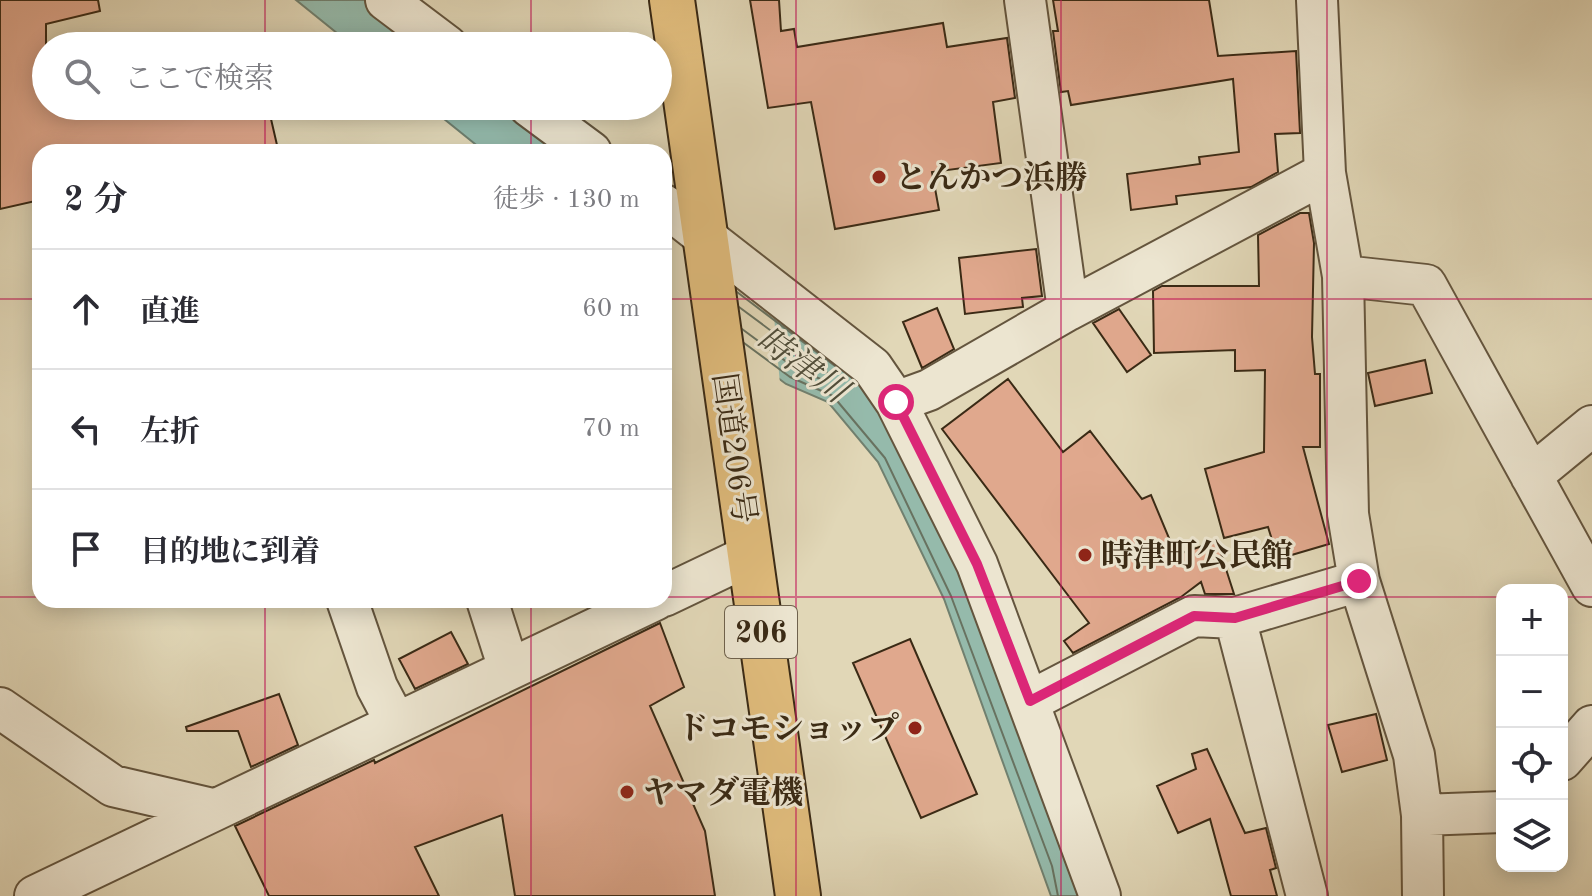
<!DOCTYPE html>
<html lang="ja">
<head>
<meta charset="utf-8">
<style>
	body { margin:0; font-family:"Old Standard TT","Noto Serif JP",serif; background:#f2f2f3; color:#2b2b33 }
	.controls { position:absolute; right:24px; bottom:24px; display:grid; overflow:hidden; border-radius:16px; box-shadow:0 4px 20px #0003 }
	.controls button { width:72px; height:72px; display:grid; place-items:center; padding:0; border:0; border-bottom:2px solid #e1e1e2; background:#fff; color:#2b2b33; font:40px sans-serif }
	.stop { position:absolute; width:24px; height:24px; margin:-18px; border:6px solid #db2777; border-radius:50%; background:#fff }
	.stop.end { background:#db2777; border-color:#fff; box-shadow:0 2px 8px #0008 }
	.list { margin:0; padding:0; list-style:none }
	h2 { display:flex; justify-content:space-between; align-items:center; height:104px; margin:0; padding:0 32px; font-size:34px }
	h2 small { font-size:26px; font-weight:400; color:#7c7c81 }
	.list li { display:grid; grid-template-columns:52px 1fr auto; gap:24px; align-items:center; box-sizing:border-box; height:120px; padding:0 32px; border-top:2px solid #e1e1e2 }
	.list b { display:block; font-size:30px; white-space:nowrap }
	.list em { font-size:26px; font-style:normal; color:#7c7c81 }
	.icon { flex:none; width:44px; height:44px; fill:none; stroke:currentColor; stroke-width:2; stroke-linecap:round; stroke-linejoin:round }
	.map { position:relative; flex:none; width:1592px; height:896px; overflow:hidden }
	.search { position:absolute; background:#fff; box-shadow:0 4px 20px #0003; left:32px; top:32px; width:640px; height:88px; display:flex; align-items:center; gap:20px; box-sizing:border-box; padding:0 28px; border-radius:44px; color:#7c7c81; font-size:30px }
	.panel { position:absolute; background:#fff; box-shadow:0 4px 20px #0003; left:32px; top:144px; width:640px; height:464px; border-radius:24px }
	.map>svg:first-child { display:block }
	.water { fill:#95baab; stroke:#71806f; stroke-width:2 }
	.pier { fill:#e1d7b7 }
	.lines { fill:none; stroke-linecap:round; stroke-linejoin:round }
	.shore { stroke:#687260; stroke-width:2 }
	.building { fill:#e0a88d; stroke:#3a2a15; stroke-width:2 }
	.minor-casing { stroke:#64553e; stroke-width:44 }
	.trunk-casing { stroke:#3a2a15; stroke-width:48 }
	.minor { stroke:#ece5d0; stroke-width:40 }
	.trunk { stroke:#e0bc7c; stroke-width:44 }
	.route { stroke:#db2777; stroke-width:10 }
	.grid { fill:none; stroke:#c2185b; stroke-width:2; stroke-opacity:0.55 }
	.poi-dot { fill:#8f2418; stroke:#ece5d0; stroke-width:3 }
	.labels { text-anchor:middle; stroke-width:6; stroke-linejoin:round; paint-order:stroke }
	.shield { fill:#ece5d0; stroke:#6f624d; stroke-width:2 }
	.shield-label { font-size:30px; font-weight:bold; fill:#3a2a15 }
	.poi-label { font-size:32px; font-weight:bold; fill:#3a2a15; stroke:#ece5d0; text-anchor:start }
	.street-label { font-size:32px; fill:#3a2a15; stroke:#ece5d0 }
	.water-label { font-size:34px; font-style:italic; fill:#514e3a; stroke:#ece5d0 }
</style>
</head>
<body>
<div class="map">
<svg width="1592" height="896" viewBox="0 0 1592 896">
	<rect width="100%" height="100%" fill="#e1d7b7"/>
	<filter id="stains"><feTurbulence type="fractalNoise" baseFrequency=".0025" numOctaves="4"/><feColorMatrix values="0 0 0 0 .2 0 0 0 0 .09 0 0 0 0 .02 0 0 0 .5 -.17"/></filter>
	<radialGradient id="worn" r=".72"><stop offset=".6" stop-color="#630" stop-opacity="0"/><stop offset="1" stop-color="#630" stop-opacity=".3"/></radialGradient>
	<path class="water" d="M 296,0 L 366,0 L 427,46 L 353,46 Z
		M 428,106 L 507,106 L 569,152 L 485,152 Z
		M 664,224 L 864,376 L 925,478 L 1089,896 L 1051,896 L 944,599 L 878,462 L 828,402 L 786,384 L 664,293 Z"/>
	<path class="pier" d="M 664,220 L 773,305 L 780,384 L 664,298 Z"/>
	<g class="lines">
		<path class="shore" d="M 737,292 L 839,369
			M 739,307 L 829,374 L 830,379 L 825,381 L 795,368 L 742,329
			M 744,343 L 790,377 L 833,396 L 885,458 L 951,596 L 1052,866 L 1058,896"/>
	</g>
	<path class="building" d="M 0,0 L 98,0 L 100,11 L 46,24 L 46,106 L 153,106 L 154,114 L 187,106 L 268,106 L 277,145 L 246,152 L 40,152 L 40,200 L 0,209 Z
		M 750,0 L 779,0 L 781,31 L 794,29 L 797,47 L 943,23 L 947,47 L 1007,38 L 1015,98 L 993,102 L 1001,163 L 932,172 L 939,210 L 835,229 L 811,102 L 768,108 Z
		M 1053,0 L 1209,0 L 1218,56 L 1296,51 L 1300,133 L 1275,134 L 1278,172 L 1251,187 L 1176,196 L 1177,204 L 1131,210 L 1127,174 L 1200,164 L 1199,157 L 1239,152 L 1233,79 L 1071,105 L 1068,91 L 1061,92 L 1053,31 L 1058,31 Z
		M 1300,213 L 1309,213 L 1314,243 L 1312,337 L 1315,374 L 1320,374 L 1320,447 L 1303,447 L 1329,544 L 1278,559 L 1268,527 L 1224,538 L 1205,469 L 1264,452 L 1265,370 L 1235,371 L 1235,350 L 1154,353 L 1153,291 L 1162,286 L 1259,286 L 1258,235 Z
		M 1036,249 L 1042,296 L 1022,298 L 1023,307 L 965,314 L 959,258 Z
		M 937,308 L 954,349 L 922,368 L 903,322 Z
		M 1119,309 L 1151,355 L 1127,372 L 1093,323 Z
		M 1425,360 L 1432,393 L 1375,406 L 1368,373 Z
		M 1008,379 L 1063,452 L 1090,431 L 1142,499 L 1151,495 L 1176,555 L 1217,541 L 1234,594 L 1205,594 L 1201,582 L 1181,597 L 1073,653 L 1064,641 L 1089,623 L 942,429 Z
		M 660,623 L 684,687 L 650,706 L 705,831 L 715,896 L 515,896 L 502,815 L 415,847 L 439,896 L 269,896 L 235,826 L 374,760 L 375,763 Z
		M 451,632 L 468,664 L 415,689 L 399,659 Z
		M 910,639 L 977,794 L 921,818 L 853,663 Z
		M 279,694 L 298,745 L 251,767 L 238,731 L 187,731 L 186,727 Z
		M 1376,714 L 1387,760 L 1342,772 L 1328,725 Z
		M 1207,749 L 1245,833 L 1266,828 L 1276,868 L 1270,870 L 1277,896 L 1231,896 L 1210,819 L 1178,833 L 1157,786 L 1196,769 L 1192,754 Z"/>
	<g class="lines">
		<g class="minor-casing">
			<path id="minor" d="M 386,0 L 447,46
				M 1317,0 L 1325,173 L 1343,276 L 1348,514 L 1359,581 L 1414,755 L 1422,815 L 1423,896
				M 529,106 L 591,152
				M 664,205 L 872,367 L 896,402 L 929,390 L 1068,310 L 1025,0
				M 1343,276 L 1426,285 L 1592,586
				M 1068,310 L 1325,173
				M 896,402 L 977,564 L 1100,896
				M 1531,476 L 1592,426
				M 664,596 L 750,555
				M 347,600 L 377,687 L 396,723
				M 487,600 L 509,669
				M 1030,701 L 1194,616 L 1235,618
				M 0,708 L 113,786 L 212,809
				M 1562,760 L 1592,726
				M 1422,815 L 1502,812
				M 35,896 L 655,600
				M 1307,896 L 1235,618 L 1359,581"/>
		</g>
		<g class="trunk-casing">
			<path id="trunk" d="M 672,0 L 798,896"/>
		</g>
		<use href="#minor" class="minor"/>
		<use href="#trunk" class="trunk"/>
	</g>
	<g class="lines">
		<path class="route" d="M 896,402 L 977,564 L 1030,701 L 1194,616 L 1235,618 L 1359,581"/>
	</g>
	<path class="grid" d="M 265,0 L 265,46M 531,0 L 531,46M 796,0 L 796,896M 1061,0 L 1061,896M 1327,0 L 1327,896M 265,106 L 265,152M 531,106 L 531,152M 0,299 L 40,299M 664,299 L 1592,299M 0,597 L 40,597M 664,597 L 1502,597M 1562,597 L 1592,597M 265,600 L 265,896M 531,600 L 531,896"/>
	<g class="poi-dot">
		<circle cx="879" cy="177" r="8"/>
		<circle cx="1085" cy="555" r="8"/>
		<circle cx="915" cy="728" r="8"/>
		<circle cx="627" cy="792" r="8"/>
	</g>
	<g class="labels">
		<rect class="shield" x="725" y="606" width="72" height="52" rx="6"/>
		<g class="shield-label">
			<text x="761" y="642">206</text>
		</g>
		<g class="poi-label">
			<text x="895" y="188">とんかつ浜勝</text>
			<text x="1101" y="566">時津町公民館</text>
			<text x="899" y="739" text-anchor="end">ドコモショップ</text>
			<text x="643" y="803">ヤマダ電機</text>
		</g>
		<g class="street-label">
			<text transform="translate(735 448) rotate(82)" y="11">国道206号</text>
		</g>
		<g class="water-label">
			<text transform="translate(803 364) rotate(36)" y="12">時津川</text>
		</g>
	</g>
	<rect width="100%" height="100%" filter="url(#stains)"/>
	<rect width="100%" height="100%" fill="url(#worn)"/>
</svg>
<div class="controls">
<button>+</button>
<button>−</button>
<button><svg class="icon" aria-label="locate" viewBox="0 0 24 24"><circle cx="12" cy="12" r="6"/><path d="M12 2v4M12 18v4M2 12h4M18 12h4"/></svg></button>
<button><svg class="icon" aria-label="layers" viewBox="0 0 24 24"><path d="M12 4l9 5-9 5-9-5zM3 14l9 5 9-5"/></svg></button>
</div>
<div class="stop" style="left:896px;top:402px"></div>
<div class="stop end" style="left:1359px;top:581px"></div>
<div class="search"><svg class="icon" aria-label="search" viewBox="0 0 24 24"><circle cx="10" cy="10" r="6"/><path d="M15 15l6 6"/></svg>ここで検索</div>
<section class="panel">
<h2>2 分<small>徒歩 · 130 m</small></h2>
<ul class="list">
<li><svg class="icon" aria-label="ahead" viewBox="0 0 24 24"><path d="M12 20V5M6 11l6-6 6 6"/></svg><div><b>直進</b></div><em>60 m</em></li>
<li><svg class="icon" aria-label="left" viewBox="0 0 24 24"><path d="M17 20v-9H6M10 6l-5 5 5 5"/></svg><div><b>左折</b></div><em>70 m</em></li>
<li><svg class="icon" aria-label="arrive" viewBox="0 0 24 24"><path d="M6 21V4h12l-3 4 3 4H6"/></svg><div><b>目的地に到着</b></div></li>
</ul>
</section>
</div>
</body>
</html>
